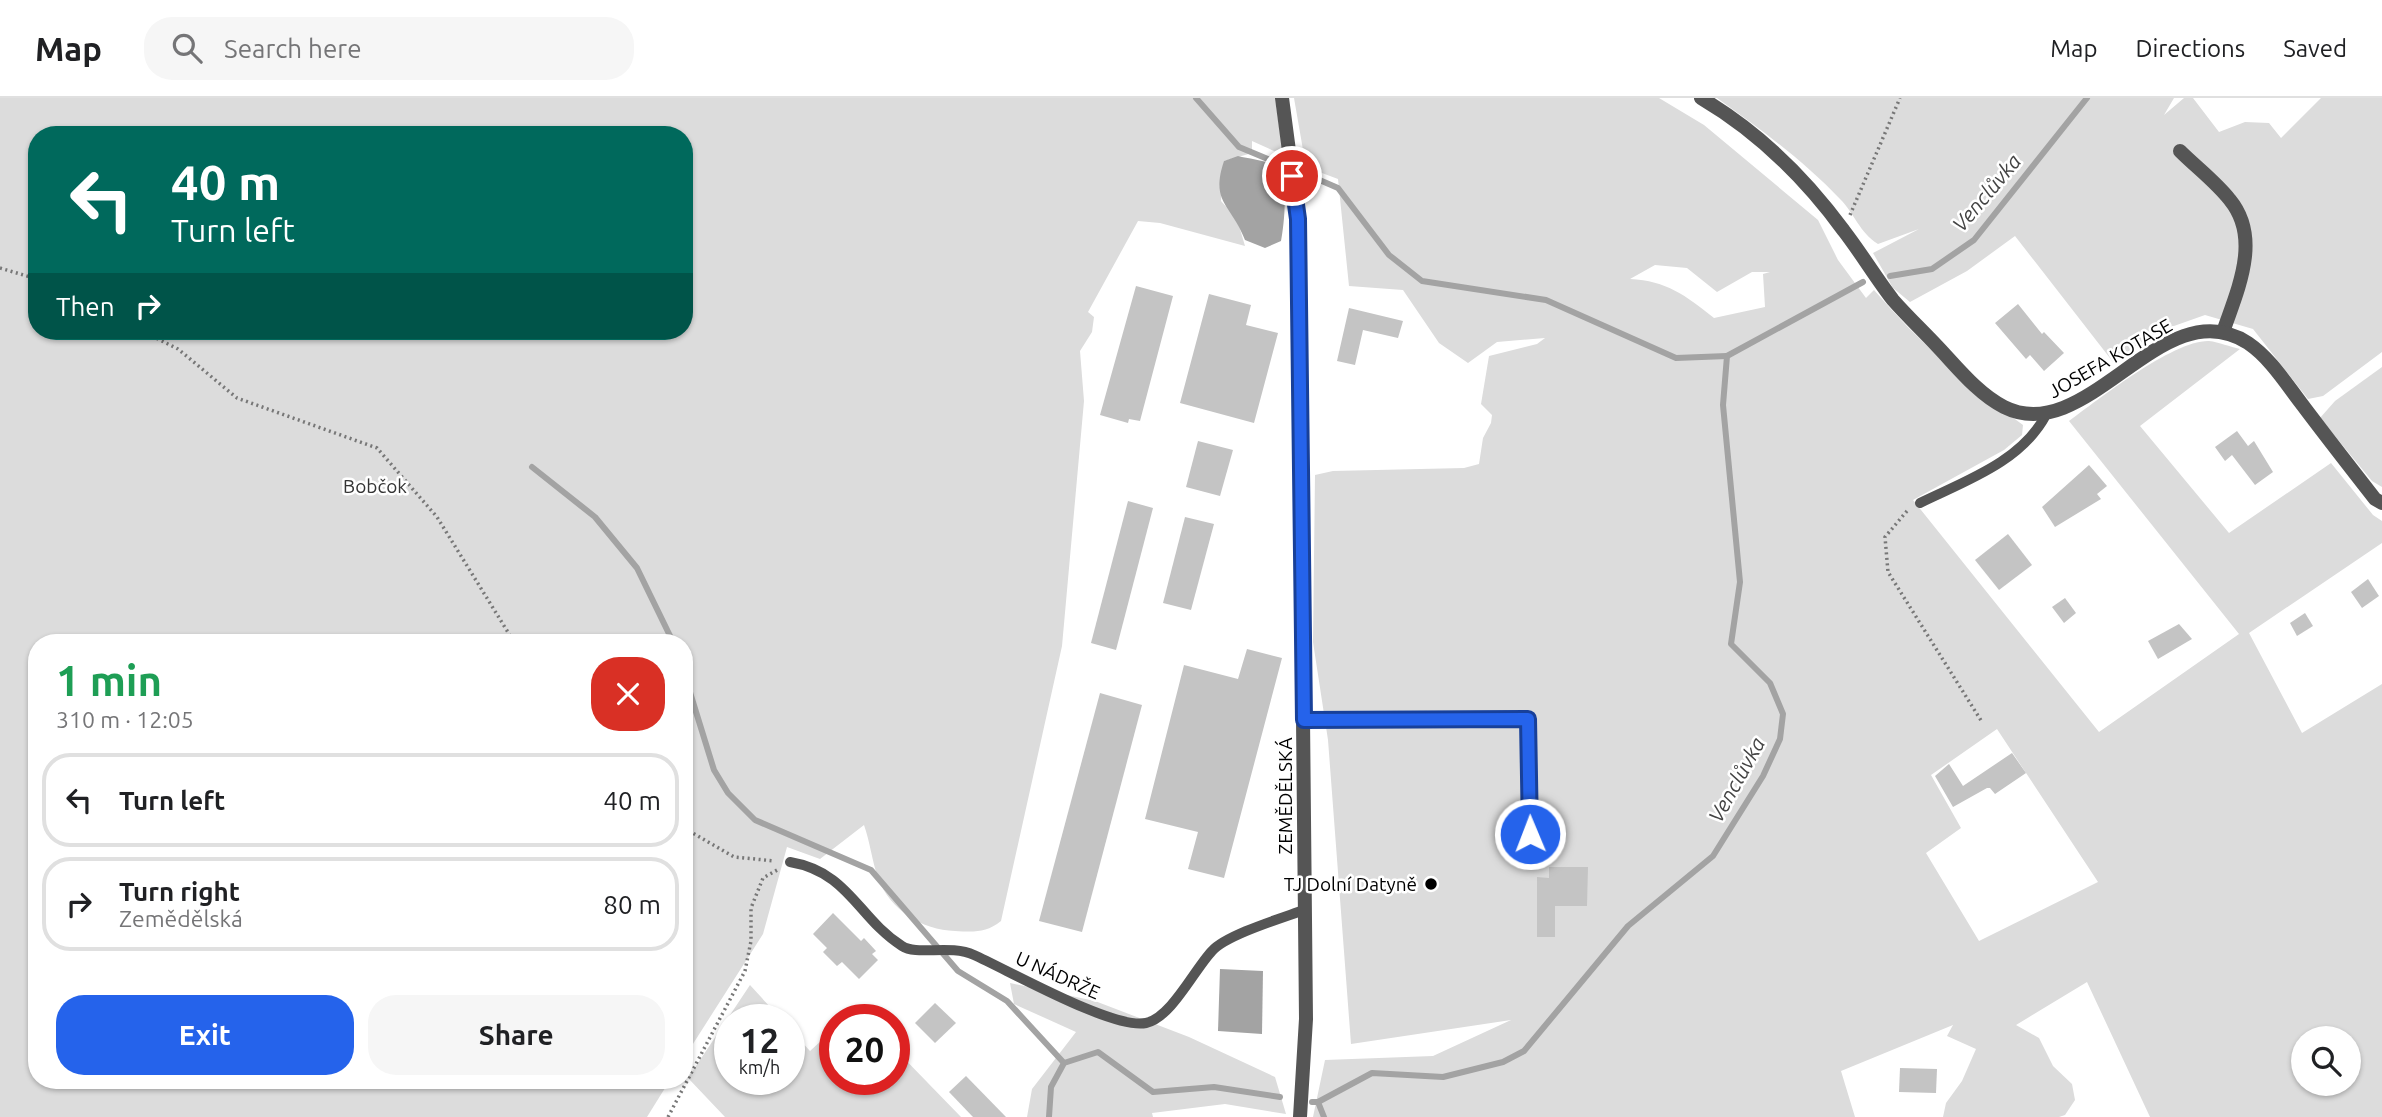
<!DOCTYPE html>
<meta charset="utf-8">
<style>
body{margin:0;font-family:Ubuntu,sans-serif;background:#f6f6f6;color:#202124;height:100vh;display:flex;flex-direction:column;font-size:26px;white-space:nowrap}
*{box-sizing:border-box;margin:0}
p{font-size:23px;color:#757577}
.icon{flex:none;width:38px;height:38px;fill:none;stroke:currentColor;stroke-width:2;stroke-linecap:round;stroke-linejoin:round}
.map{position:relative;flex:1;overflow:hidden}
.sheet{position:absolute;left:28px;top:536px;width:665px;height:455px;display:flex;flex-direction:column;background:#fff;border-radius:28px;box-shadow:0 2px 5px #0004}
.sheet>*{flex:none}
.guide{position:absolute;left:28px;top:28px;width:665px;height:214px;border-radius:28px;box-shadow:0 2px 5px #0004;background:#00695c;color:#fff;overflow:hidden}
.fabs{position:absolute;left:2291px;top:928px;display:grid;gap:14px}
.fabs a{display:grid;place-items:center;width:70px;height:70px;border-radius:50%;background:#fff;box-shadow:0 2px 5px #0004;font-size:35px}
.speed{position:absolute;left:714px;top:906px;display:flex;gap:14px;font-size:35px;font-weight:700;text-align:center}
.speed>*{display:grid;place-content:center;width:91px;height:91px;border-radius:50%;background:#fff;box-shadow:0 2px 5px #0004;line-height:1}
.speed small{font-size:18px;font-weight:400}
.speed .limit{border:10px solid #d22;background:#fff;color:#111}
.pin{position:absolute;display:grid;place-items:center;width:60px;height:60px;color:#fff;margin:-30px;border:4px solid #fff;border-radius:50%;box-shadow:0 2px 7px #0007}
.me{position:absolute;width:77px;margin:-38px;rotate:359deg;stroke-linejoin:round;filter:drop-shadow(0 0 5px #0008)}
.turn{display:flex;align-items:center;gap:24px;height:147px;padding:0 28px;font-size:32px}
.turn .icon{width:91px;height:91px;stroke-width:2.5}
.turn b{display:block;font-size:49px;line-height:60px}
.then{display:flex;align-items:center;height:66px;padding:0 28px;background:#0003;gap:14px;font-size:26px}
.round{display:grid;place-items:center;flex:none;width:74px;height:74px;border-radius:28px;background:#f6f6f6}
.summary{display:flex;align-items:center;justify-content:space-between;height:119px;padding:0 28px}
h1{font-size:42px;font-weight:700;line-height:52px;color:#1e9e55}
.action{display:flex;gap:14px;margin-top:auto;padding:14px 28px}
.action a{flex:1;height:80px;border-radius:28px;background:#2563eb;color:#fff;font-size:28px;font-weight:700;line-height:80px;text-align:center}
.action a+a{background:#f6f6f6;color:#202124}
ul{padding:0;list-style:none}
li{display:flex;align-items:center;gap:21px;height:94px;margin:0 14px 10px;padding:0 14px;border:4px solid #e0e0e0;border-radius:28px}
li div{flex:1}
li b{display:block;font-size:26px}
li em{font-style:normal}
header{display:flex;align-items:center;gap:42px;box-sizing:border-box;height:98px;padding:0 35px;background:#fff;border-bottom:2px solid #e0e0e0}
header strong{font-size:33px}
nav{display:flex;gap:38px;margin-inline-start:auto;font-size:24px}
.search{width:490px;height:63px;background:#f6f6f6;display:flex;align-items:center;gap:18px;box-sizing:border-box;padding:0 24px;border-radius:28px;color:#757577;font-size:26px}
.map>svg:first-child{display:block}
.green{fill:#dcdcdc;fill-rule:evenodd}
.water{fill:#a3a3a3}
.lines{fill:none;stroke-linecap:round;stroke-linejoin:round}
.stream{stroke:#a3a3a3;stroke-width:6}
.building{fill:#c4c4c4}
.path{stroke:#777;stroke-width:3.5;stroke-dasharray:2 3.5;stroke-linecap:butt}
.service{stroke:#555;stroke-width:10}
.minor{stroke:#555;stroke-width:14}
.tertiary{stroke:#555;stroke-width:14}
.route-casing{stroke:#184099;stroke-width:18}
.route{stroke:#2563eb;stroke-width:12}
.poi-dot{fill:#000;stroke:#fff;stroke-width:2.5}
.labels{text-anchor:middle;stroke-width:5;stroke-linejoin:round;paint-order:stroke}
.street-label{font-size:19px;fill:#000;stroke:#fff}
.park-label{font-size:19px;fill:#333;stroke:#fff}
.poi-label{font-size:19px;fill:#000;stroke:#fff;text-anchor:end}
.water-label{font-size:21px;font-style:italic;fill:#444;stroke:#fff}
</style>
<header>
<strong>Map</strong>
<div class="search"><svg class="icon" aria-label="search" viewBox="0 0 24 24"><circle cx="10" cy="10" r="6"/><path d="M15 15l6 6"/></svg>Search here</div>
<nav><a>Map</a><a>Directions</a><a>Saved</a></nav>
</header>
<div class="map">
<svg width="2382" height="1019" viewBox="0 0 2382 1019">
<rect width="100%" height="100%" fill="#fff"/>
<g class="green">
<path d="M 0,0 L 1275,0 L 1283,57 L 1252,43 L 1252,55 L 1224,63 L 1221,103 L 1237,121 L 1245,148 L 1160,125 L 1138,123 L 1088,214 L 1094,219 L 1092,234 L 1080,253 L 1084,303 L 1062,548 L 1001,823 C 986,835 974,834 955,833 C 922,832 890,812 878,780 C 872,763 870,744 864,727 L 820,761 L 787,749 L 763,836 L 684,960 L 684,544 L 37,544 L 37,982 L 670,982 L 647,1019 L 0,1019 ZM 37,37 L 684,37 L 684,233 L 37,233 Z"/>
<path d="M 1294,0 L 1659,0 L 1704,27 L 1818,122 L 1838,162 L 1866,200 L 1874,192 C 1918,243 1968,288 2023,327 L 2022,337 L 2004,352 L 1913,402 L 2099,634 L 2239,536 L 2069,323 C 2098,302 2173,242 2209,243 C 2219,244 2230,249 2240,251 L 2140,328 L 2229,435 L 2331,365 L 2373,417 L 2382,423 L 2382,445 L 2249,535 L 2302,635 L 2382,586 L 2382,1019 L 2150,1019 L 2087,884 L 2016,927 L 2039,940 L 2053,968 L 2072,986 L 2075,1002 L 2065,1017 L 2059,1019 L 1943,1019 L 1946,1005 L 1962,983 L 1976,951 L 1947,938 L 1953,927 L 1841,973 L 1855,1019 L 1313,1019 L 1325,962 L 1433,958 L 1511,922 L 1351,946 L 1328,642 L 1313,544 L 1315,377 L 1333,373 L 1464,370 L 1479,366 L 1483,340 L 1491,325 L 1492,317 L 1481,306 L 1489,258 L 1537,246 L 1545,240 L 1497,244 L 1468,265 L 1439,245 L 1403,192 L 1349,188 L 1338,81 L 1306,69 ZM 1655,167 L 1687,170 L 1717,194 L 1752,174 L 1770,174 L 1763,176 L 1765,209 L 1714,220 C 1685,197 1667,183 1630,181 ZM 1997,631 L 2098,784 L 1979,843 L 1926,755 L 1961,730 L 1931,677 ZM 2303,940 L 2348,940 L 2348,985 L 2303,985 Z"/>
<path d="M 1717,0 L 2174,0 L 2164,17 L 2184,0 L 2193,0 L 2219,34 L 2245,24 L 2269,25 L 2281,40 L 2321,0 L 2382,0 L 2382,254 L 2323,298 L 2308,301 L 2253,231 L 2205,217 L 2157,234 L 2113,264 L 2015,138 L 1967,173 L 1910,204 L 1893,190 L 1873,155 L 1919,131 L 1878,146 C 1859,134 1855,116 1840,101 C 1803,62 1760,31 1717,0 Z"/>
<polygon points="2382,269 2382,389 2372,383 2320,320 2335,303"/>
<polygon points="1010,885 1095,903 1189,939 1275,979 1286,1016 1225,1006 1152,1015 1153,1019 1027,1019 1032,991 1076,934 1014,906"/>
<polygon points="750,887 782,922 730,922 730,982 789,982 789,930 810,953 835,930 835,982 894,982 894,950 961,1019 725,1019 688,980"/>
</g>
<g class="water">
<path d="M 1238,58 C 1249,61 1266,62 1275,68 C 1290,77 1284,127 1281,143 L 1265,150 L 1245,142 C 1231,106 1210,105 1224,63 Z"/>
<polygon points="1220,871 1263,873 1262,936 1218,933"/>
</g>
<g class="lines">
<g class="stream">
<polyline points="1196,0 1239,49 1275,64"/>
<polyline points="1308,77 1338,90 1389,157 1422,183 1546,202 1676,260 1727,258"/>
<polyline points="1890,178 1932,171 1974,142 2087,0"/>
<polyline points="532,369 595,419 637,470 673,544"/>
<polyline points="684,575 714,672 728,695 755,722 871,772 958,873 1007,903 1064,965"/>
<polyline points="1312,1004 1318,1004 1372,975 1443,979 1503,964 1524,953 1628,828 1713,758 1763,678 1780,641 1783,616 1770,585 1731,546 1740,484 1723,307 1727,258 1863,184"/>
<polyline points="1318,1004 1324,1019"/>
<polyline points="1049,1019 1051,989 1064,965 1098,954 1153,994 1214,989 1280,999"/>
</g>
</g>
<g class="building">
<polygon points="1136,188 1173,198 1140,323 1129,321 1128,325 1100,317"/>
<polygon points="1209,196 1251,207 1246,227 1278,235 1254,325 1180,305"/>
<polygon points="2018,206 2042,236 2044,234 2064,255 2044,273 2030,257 2026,261 1995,225"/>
<polygon points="1349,210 1403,223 1398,240 1363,232 1355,267 1337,263"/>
<polygon points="2237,333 2248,348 2254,343 2273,374 2255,387 2232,357 2225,363 2215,349"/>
<polygon points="1198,343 1233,352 1220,398 1186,389"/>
<polygon points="2089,367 2107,388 2097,396 2101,401 2055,429 2042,409"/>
<polygon points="1128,403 1153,410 1116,552 1091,545"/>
<polygon points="1185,419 1214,426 1191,512 1163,505"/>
<polygon points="2008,436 2032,467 1999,492 1975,462"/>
<polygon points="2368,481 2379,498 2362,510 2351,494"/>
<polygon points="2065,500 2076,515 2064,525 2052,509"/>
<polygon points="2305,515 2313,528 2297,538 2290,525"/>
<polygon points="2179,526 2192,541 2158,561 2148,543"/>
<polygon points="1247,551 1282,560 1224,780 1188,771 1198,734 1145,721 1184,567 1238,581"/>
<polygon points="1100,595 1142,607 1082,834 1039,823"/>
<polygon points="2012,655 2026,675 1995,696 1990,690 1987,690 1953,709 1935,678 1949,666 1963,688"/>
<polygon points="1549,769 1588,769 1587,808 1555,808 1555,839 1537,839 1537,779 1549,780"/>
<polygon points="833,815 861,843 864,840 876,853 872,856 878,862 859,881 842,864 837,868 823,854 827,850 813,836"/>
<polygon points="935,905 956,925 935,945 915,925"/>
<polygon points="1900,970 1937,971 1936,995 1899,994"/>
<polygon points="966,978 1006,1019 973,1019 949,994"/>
</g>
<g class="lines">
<g class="path">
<polyline points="1850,117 1900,0"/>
<polyline points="0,170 37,181"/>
<polyline points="142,233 178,251 237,300 377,350 437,419 514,544"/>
<polyline points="1907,413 1885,439 1888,474 1982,624"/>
<polyline points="684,730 734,759 775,763"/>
<polyline points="668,1019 745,873 751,843 751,810 763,780 779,771"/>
</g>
<g class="service">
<path d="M 1920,405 C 1965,383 2021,364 2046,317"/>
<polyline points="1304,622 1528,621 1530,736"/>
<path d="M 790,764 C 849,774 858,820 902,848 C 917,858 950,846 974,857 C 1008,872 1113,932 1146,925 C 1171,920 1194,872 1212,853 C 1226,837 1282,820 1304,812"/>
</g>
<g class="minor">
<polyline points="1282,0 1298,121 1306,921 1300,1019"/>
<path d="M 2180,53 C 2196,69 2216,84 2230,102 C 2262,141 2237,193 2223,234"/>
</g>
<path class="tertiary" d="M 1701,0 C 1757,33 1806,81 1844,133 C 1861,155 1876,180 1893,202 C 1907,218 1923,233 1937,248 C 1957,269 1978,296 2004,309 C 2088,351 2163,189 2248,245 C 2270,260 2285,284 2301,305 C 2325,337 2350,369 2375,401 L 2382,405"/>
</g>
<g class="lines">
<g class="route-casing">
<polyline id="route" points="1292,78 1298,121 1304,622 1528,621 1530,736"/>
</g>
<use href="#route" class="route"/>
</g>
<circle class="poi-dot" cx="1431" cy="786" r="7"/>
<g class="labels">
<g class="street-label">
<text transform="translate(2110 260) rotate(-30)" y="7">JOSEFA KOTASE</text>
<text transform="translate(1285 698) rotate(-90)" y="7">ZEMĚDĚLSKÁ</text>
<text transform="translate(1058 877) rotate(24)" y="7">U NÁDRŽE</text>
</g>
<g class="park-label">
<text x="375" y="395">Bobčok</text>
</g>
<g class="poi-label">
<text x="1417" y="793">TJ Dolní Datyně</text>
</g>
<g class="water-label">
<text transform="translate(1987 95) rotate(-50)" y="7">Venclůvka</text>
<text transform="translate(1737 682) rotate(-61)" y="7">Venclůvka</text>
</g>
</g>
</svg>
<div class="fabs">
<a><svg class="icon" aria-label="search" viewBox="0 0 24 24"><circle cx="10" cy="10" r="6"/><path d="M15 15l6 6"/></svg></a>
</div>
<div class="speed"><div>12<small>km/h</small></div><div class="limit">20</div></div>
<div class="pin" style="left:1292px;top:78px;background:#d93025"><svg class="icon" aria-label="arrive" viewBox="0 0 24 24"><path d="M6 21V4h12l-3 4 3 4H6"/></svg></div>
<svg class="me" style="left:1530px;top:736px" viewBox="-20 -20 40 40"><circle r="17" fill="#2563eb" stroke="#fff" stroke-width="3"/><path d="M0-11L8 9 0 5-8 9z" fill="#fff"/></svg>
<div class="guide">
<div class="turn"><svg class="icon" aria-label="left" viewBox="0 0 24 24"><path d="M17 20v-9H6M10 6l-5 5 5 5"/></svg><div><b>40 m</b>Turn left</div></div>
<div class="then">Then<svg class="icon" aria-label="right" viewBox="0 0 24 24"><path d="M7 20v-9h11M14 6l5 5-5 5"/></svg></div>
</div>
<section class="sheet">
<div class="summary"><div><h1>1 min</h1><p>310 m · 12:05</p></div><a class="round" style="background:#d93025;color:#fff"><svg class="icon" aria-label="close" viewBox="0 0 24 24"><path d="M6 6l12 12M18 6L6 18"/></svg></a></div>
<ul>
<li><svg class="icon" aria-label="left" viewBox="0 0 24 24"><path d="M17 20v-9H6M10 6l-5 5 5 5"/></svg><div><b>Turn left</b></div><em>40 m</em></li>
<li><svg class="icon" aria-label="right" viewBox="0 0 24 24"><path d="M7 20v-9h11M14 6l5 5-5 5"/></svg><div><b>Turn right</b><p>Zemědělská</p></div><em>80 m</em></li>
</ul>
<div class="action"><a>Exit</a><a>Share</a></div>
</section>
</div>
